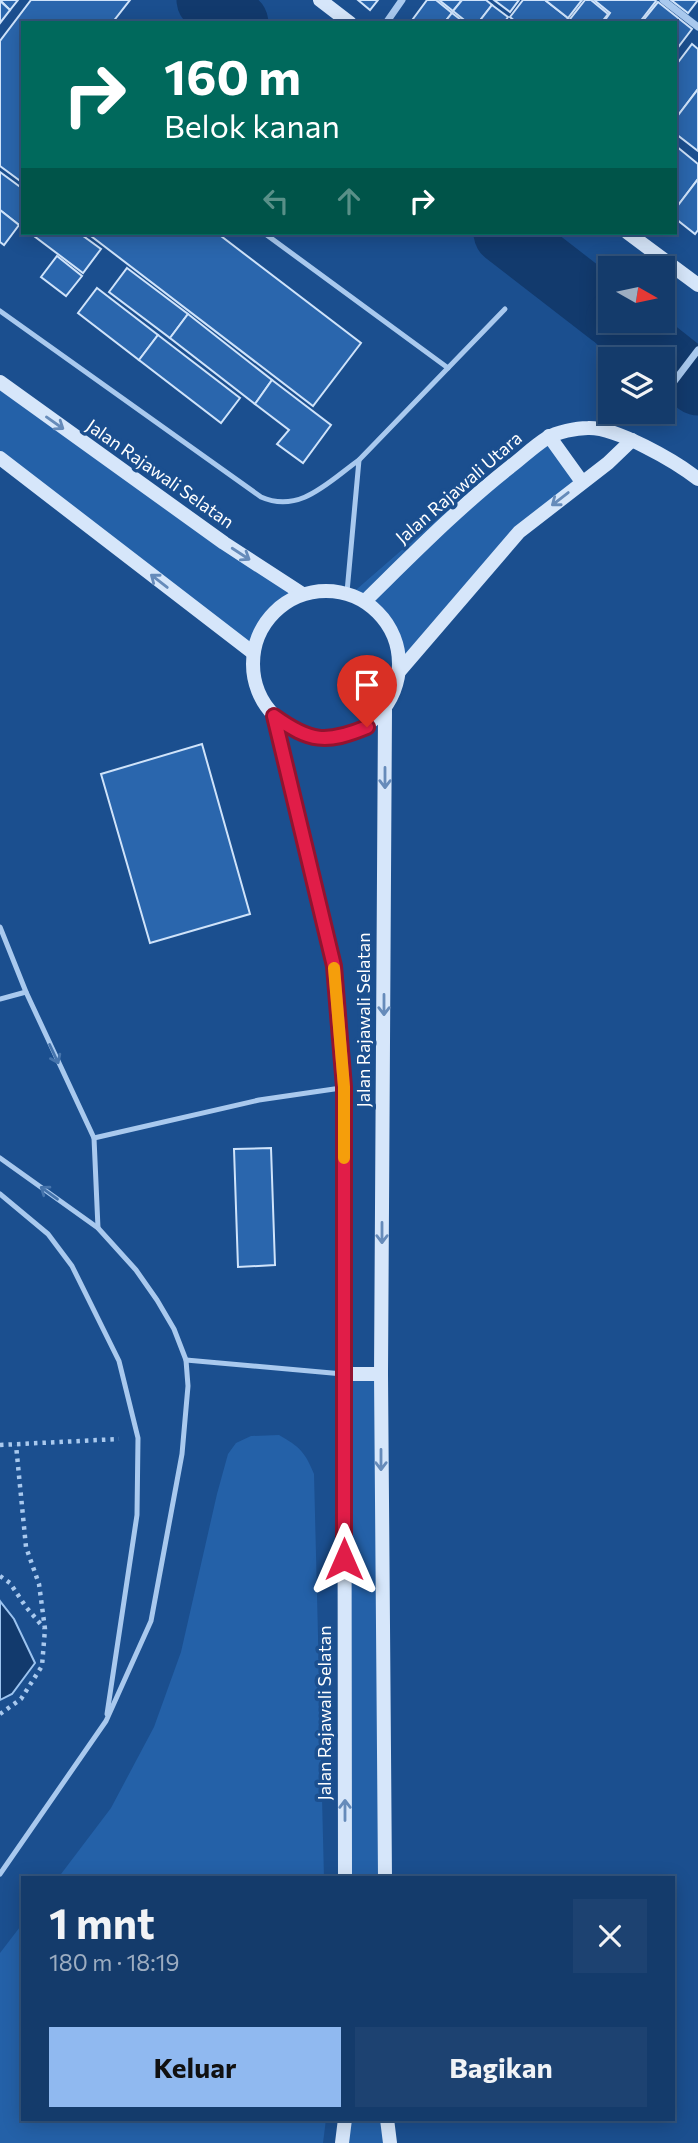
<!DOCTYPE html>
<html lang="id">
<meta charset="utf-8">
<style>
body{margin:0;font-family:Commissioner,sans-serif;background:#1d4271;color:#f1f3f6;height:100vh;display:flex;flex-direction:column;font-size:26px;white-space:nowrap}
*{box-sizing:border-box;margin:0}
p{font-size:23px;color:#9dadc1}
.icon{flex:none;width:38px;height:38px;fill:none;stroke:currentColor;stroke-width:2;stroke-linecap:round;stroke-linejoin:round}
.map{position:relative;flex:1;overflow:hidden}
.sheet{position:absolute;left:21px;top:1876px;width:654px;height:245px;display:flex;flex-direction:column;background:#143b6b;border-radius:0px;box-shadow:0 4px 18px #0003,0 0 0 2px #33557e}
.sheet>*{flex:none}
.guide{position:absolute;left:21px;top:21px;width:656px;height:214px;border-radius:0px;box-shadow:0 4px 18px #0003,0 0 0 2px #33557e;background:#00695c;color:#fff;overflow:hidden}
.needle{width:46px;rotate:99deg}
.controls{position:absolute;left:598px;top:256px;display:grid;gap:14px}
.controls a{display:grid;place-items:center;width:77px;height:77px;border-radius:0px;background:#143b6b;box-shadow:0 4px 18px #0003,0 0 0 2px #33557e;font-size:35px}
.pin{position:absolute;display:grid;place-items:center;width:60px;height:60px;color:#fff;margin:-72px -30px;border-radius:50% 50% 50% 0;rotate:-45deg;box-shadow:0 0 7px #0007}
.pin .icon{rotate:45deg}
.me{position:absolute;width:77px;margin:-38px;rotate:0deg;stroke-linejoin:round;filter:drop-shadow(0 0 5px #0008)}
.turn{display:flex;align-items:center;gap:24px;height:147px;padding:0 28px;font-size:32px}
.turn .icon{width:91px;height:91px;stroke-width:2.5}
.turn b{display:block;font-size:49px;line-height:60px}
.lanes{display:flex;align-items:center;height:66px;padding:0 28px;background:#0003;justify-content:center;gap:35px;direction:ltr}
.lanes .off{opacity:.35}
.round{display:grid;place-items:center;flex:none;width:74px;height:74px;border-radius:0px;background:#1d4271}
.overview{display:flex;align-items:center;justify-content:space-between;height:119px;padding:0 28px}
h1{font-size:42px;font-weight:700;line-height:52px}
.primary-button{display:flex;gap:14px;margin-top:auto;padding:14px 28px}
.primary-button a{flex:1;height:80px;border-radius:0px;background:#90b9f0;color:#111;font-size:28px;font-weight:700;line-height:80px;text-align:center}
.primary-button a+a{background:#1d4271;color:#f1f3f6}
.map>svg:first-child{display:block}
.green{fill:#2461a8}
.water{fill:#123a6d;stroke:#9cc4f0;stroke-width:2}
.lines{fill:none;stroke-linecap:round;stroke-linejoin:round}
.river{stroke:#123a6d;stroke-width:63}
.building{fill:#2a66ad;stroke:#cfe3fa;stroke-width:2}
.path{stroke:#a9c9ee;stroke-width:4.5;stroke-dasharray:3.5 5;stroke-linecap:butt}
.lane{stroke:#a9c9ee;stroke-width:5}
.street{stroke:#a9c9ee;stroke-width:7}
.secondary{stroke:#d6e6fa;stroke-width:14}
.oneway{stroke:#668bba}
.oneway2{stroke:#4674ac}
.route-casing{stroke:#92132f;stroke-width:18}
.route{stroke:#e11d48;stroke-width:12}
.slow{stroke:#f59e0b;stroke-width:12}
.labels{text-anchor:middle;stroke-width:7;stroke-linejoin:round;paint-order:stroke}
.street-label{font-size:18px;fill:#fff;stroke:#1b4f8f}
</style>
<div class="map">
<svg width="698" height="2143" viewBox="0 0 698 2143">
<rect width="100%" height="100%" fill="#1b4f8f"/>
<g class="green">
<path d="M 0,381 L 301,597 C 270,617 264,623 255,659 L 0,459 Z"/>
<polygon points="549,436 582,482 513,538 397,674 390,630 365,601 349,596 481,481"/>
<polygon points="344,1374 381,1374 385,1878 345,1878"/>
<path d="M 279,1435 C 300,1447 305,1452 314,1474 L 324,1878 L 58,1878 L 111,1808 L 154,1727 L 181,1652 L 217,1494 L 228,1454 L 236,1443 L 251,1436 Z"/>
<polygon points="23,1923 23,2119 326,2119 323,2143 0,2143 0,1953"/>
<polygon points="345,2119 387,2119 390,2143 342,2143"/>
</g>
<polygon class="water" points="0,1601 14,1619 35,1663 12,1694 0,1700"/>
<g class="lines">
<g class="river">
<polyline points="208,0 237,23"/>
<polyline points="505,233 611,315"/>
<polyline points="617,320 698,384"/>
</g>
</g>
<g class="building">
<polygon points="0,0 18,0 10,10"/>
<polygon points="31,0 130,0 112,23 23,23 23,183 0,166 0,41"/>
<polygon points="358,0 378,0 370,10"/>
<polygon points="427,0 436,0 452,13 444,23 410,23"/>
<polygon points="439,0 462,0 453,11"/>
<polygon points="462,0 486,0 492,5 478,23 468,23 453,11"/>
<polygon points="494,0 519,0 510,12"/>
<polygon points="523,0 545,0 568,18 565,23 517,23 510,17"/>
<polygon points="545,0 582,0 568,18"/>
<polygon points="585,0 591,0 608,14 601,23 567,23"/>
<polygon points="594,0 655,0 656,1 639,23 603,23 610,13"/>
<polygon points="671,0 698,0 688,13"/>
<polygon points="0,1 10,10 0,23"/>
<polygon points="658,2 692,29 676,50 676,23 641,23"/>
<polygon points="492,5 508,17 504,23 478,23"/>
<polygon points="452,13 465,23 444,23"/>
<polygon points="692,44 698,49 698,89 676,118 676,65"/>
<polygon points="698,89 698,151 676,134 676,118"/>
<polygon points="676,146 698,164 698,179 676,208"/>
<polygon points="0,172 23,189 23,220 19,225 0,210"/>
<polygon points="698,179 698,230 695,234 676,219 676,208"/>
<polygon points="0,210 19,225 4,245 0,242"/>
<polygon points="30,233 79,233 101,249 83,273"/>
<polygon points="87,233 217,233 361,343 313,406"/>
<polygon points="57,256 82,276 66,296 41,277"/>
<polygon points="127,268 188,314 170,338 109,292"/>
<polygon points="97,288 158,335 139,360 78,313"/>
<polygon points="188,314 272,380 255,404 170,338"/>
<polygon points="158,335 240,398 221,423 139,360"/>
<polygon points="272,380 331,425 303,463 277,444 289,430 255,404"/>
<polygon points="202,744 250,914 150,943 101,774"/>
<polygon points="271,1148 275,1265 238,1267 234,1149"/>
</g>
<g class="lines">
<g class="path">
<polyline points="0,1445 119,1439"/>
<polyline points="0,1576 10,1583 26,1607 44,1628"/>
<polyline points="0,1714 21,1699 42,1666 45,1629 39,1584 26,1547 16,1445"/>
</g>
<g class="lane">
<polyline points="264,233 448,368"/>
<path d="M 0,311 L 261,497 C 300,514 328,482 359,460 L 347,592"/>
<polyline points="359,460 505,309"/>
<polyline points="0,927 26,992 94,1138 98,1228"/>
<polyline points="0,999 26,992"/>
<polyline points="94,1138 259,1100 341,1088"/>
<polyline points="0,1158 98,1228 136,1270 157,1300 174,1329 186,1360 188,1386 182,1454 151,1621 106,1721 0,1874"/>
<polyline points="0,1194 48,1234 72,1266 119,1361 138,1438 137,1515 107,1714"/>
<polyline points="186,1360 343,1374"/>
</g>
<g class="street">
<polyline points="663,0 698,27"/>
<polyline points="386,23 402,0"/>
<polyline points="663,396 698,350"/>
<polyline points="651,412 652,411"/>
</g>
<g class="secondary">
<polyline points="320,0 350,23"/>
<polyline points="628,233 698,285"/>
<polyline points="0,382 224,543 301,593"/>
<polyline points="549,436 582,482"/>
<polyline points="0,458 252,652"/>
<circle cx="326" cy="664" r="73"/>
<path d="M 365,601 C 412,555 458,508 510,467 C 522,458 534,446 547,438 C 557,432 576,428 588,428 C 616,427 675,461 698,479"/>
<polyline points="397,674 519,532 608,463 632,440"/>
<polyline points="385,710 381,1374 385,1878"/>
<polyline points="274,716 334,966 344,1087 345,1878"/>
<polyline points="344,1374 381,1374"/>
<polyline points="387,2119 390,2143"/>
<polyline points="342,2143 345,2119"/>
</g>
</g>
<defs><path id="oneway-shaft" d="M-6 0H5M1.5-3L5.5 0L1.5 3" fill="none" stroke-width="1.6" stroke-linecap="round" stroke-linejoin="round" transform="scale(1.75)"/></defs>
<g class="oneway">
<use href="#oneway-shaft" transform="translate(55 423) rotate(35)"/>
<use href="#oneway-shaft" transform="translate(560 499) rotate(142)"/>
<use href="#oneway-shaft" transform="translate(241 554) rotate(33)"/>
<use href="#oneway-shaft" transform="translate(159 581) rotate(-142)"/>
<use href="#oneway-shaft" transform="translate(385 778) rotate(90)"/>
<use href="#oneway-shaft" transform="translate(384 1005) rotate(90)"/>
<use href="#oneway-shaft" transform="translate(382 1233) rotate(90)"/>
<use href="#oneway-shaft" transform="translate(381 1460) rotate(90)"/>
<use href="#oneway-shaft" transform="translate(345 1810) rotate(-90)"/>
</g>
<g class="oneway2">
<use href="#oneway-shaft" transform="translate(54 1054) rotate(65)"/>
<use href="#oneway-shaft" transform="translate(49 1193) rotate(-144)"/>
</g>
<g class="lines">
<g class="route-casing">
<path id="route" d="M 344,1559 L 344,1087 L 334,966 L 274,716 C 310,742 326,744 367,727"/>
</g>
<use href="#route" class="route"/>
<polyline class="slow" points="334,968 344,1087 344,1158"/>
</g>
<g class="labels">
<g class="street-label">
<text transform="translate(160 474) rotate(35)" y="6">Jalan Rajawali Selatan</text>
<text transform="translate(459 488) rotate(-41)" y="6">Jalan Rajawali Utara</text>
<text transform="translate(364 1020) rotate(-90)" y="6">Jalan Rajawali Selatan</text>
<text transform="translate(325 1713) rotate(-90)" y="6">Jalan Rajawali Selatan</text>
</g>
</g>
</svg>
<div class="controls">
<a><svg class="needle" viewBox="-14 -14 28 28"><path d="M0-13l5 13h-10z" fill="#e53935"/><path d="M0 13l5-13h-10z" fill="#9dadc1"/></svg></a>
<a><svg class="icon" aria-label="layers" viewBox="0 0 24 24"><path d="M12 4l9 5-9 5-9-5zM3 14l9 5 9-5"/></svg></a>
</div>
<div class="pin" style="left:367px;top:727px;background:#d93025"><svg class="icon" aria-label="arrive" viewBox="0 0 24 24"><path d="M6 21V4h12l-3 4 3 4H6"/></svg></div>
<svg class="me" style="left:344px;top:1559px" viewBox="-20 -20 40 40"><path d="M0-17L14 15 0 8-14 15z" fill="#e11d48" stroke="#fff" stroke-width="4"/></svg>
<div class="guide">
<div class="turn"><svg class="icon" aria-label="right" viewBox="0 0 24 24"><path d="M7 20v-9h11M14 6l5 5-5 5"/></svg><div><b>160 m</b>Belok kanan</div></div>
<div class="lanes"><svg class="icon off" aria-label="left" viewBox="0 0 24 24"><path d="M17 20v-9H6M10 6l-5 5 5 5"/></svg><svg class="icon off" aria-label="ahead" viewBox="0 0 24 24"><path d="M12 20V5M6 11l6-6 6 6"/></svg><svg class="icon" aria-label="right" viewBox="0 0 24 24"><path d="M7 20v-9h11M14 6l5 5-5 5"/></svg></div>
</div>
<section class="sheet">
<div class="overview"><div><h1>1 mnt</h1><p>180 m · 18:19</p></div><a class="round"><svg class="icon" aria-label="close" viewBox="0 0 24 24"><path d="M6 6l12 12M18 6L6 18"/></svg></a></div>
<div class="primary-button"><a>Keluar</a><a>Bagikan</a></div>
</section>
</div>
